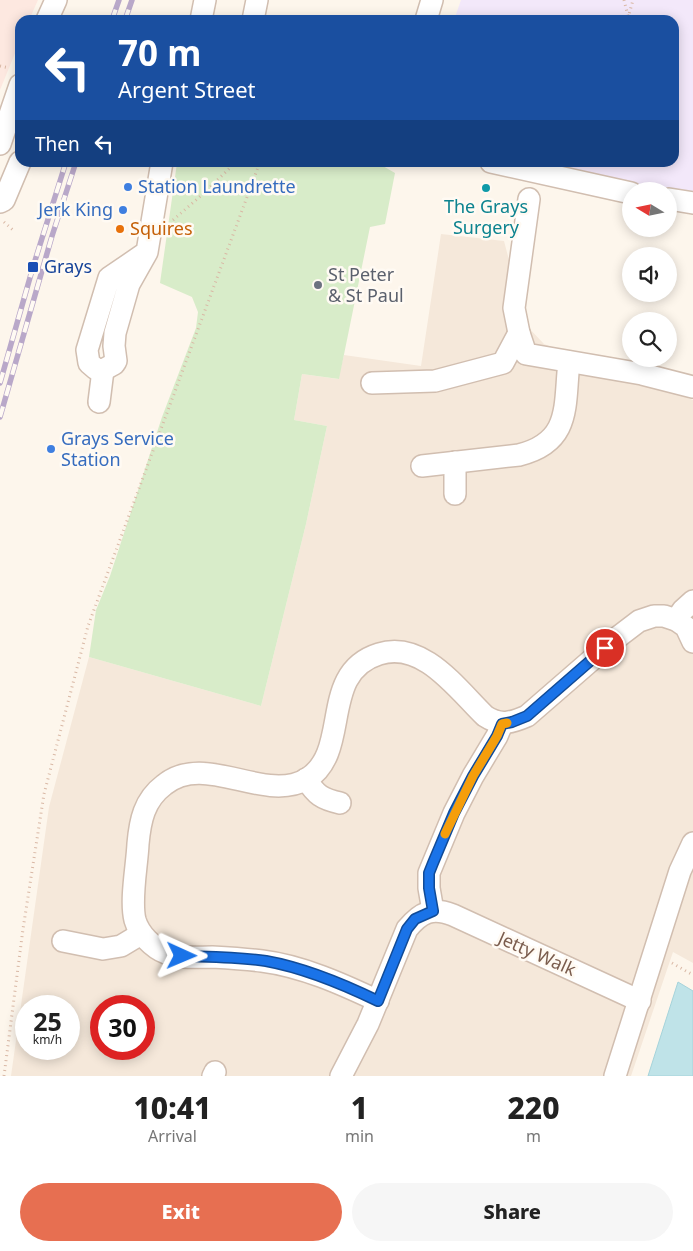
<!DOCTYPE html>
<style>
body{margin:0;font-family:"Noto Sans",sans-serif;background:#f6f6f6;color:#222;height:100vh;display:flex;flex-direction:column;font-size:19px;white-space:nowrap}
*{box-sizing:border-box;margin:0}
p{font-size:16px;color:#767676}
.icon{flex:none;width:28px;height:28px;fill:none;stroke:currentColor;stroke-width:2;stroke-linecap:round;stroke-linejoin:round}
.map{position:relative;height:1076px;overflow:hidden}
.side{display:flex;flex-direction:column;background:#fff;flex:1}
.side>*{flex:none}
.top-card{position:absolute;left:15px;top:15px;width:664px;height:152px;border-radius:15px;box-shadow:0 2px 12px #0003;background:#1a4fa0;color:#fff;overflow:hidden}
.needle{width:32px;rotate:280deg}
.fabs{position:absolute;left:622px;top:182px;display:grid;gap:10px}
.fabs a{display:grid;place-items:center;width:55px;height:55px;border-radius:50%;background:#fff;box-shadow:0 2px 12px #0003;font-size:25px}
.speed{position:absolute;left:15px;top:995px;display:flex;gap:10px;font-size:25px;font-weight:700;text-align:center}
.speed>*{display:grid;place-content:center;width:65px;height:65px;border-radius:50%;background:#fff;box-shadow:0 2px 12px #0003;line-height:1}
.speed small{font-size:12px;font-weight:400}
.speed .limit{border:8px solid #d22;background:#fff;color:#111}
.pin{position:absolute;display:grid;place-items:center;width:42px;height:42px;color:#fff;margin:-21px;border:2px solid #fff;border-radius:50%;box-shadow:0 1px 5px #0007}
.me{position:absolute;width:55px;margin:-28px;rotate:91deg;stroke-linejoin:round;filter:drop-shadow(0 0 4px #0008)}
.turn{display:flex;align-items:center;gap:18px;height:105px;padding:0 20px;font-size:22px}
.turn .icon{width:65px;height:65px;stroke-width:2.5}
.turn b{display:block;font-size:35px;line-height:42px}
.then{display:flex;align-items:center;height:48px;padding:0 20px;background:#0003;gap:10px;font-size:19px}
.eta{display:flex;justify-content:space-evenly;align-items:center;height:85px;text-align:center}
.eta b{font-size:30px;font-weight:800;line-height:35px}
.cta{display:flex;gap:10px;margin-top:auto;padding:10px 20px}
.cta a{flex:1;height:58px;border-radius:30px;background:#e76f51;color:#fff;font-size:20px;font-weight:800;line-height:58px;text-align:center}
.cta a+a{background:#f6f6f6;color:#222}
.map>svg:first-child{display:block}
.residential{fill:#f5e8da;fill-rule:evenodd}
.commercial{fill:#fde8e0}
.education{fill:#f3e8fa}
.green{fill:#d8ecc9}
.water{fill:#bfe3e8;stroke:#a5d3da}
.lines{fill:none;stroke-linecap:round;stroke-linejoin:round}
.minor-casing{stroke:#d1beb0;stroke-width:24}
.path{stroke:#d9b8a5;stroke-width:3;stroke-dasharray:1 4;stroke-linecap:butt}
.minor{stroke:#fff;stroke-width:21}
.rail-casing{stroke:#b9a8c9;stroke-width:5.5}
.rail{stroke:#fffaf3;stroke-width:4;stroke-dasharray:11;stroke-linecap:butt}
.route-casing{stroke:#114b97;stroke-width:12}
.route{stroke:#1a73e8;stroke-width:9}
.slow{stroke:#f59e0b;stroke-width:9}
.shop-dot{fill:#3f7fe0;stroke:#fffaf3;stroke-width:2}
.culture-dot{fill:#0f9aa8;stroke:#fffaf3;stroke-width:2}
.food-dot{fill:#e8710a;stroke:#fffaf3;stroke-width:2}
.transit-dot{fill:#1a4fb4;stroke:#fffaf3;stroke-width:2}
.worship-dot{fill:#6b7280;stroke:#fffaf3;stroke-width:2}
.labels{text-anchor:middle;stroke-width:5;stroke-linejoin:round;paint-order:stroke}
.shop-label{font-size:18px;fill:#366cbe;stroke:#fffaf3;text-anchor:start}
.culture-label{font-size:18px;fill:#0d838f;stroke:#fffaf3}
.food-label{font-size:18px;fill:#c56008;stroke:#fffaf3;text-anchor:start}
.transit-label{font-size:18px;fill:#164399;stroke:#fffaf3;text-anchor:start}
.worship-label{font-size:18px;fill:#5b616d;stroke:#fffaf3;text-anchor:start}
.street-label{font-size:18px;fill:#7a5c4d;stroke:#fffaf3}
</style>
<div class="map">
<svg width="693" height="1076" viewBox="0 0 693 1076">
<rect width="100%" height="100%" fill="#fdf6ec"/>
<path class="residential" d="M 441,234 L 504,241 L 526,325 L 544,344 L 693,400 L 693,963 L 673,952 L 631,1076 L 11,1076 L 49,807 L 89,657 L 261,706 L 306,524 L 327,426 L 294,420 L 302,374 L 338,379 L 344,355 L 421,366 ZM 26,1006 L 69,1006 L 69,1049 L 26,1049 ZM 101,1006 L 144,1006 L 144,1049 L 101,1049 Z"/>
<polygon class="commercial" points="0,0 38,0 29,20 20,20 20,41 0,90"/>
<polygon class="education" points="461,0 693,0 693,197 669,191 657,191 611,185 529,163 674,162 674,20 454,20"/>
<polygon class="green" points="376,162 395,173 385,224 370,227 339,379 302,374 294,420 327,426 306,524 261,706 89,657 96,610 110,576 162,417 196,328 198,312 192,297 160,283 177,163"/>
<polygon class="water" points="678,982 693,991 693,1076 648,1076"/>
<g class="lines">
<g class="minor-casing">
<g id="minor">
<polyline points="47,20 56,0"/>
<polyline points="201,20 205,0"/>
<polyline points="253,20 257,0"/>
<polyline points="426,20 432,0"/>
<polyline points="0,144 20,85"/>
<polyline points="491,162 631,193"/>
<polyline points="529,199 514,308 519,333 526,354 642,374 693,387"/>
<polyline points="669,199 693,203"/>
<polyline points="0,202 4,200 20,162"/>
<polyline points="147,252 109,278 87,350 89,363 96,369 103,370 114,364 116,361 114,346 115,333 129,284 147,252 162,162"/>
<polyline points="372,383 435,381 503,363 519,333"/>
<polyline points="99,402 103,370"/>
<path d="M 422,466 L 519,455 C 572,442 564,405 569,362"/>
<polyline points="455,494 455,462"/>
<polyline points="676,620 683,610 693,601"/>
<path d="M 306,779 C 316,795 322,799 340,803"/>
<polyline points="433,911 429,888 429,873 454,813 473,776 497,736 502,724"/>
<polyline points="63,941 103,949 121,946 141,934"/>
<path d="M 378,1001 C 342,984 302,966 262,961 C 246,959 229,958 212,957 C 197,957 180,959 166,953 C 153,948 139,934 135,920 C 130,900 137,866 138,844 C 140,821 144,800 164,785 C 205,751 264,804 307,779 C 352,751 318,673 379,654 C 423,640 457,689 485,716 C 500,726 511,723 527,716 L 618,637 L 639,621 L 654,616 L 664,616 L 676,620 L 686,627 L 693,642"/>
<polyline points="213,1076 215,1072"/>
<path d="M 341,1076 L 368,1024 L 407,929 C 421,912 432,907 453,915 L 640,1001"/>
<polyline points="615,1076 680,871 693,843"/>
</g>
</g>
<g class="path">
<polyline points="624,0 628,16"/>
<polyline points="628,18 633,0"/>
<polyline points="0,66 9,68"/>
<polyline points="173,220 203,194 236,162"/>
<polyline points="4,222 13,230"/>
<polyline points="672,963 693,975"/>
<polyline points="4,1076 23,929 44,794 88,626 260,162"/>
</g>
<use href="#minor" class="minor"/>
<g class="rail-casing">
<g id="rail">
<polyline points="112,20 119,0"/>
<polyline points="125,20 132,0"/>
<polyline points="0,383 33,267 66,162"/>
<polyline points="0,417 52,236 76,162"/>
</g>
</g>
<use href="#rail" class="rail"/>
</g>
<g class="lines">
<g class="route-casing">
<path id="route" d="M 182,956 C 210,957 239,957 266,961 C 305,968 343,984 378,1001 L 407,929 L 415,919 L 433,911 L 429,888 L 429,873 L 433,863 L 454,813 L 473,776 L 497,736 L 502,724 L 512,722 L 527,716 L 605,648"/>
</g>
<use href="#route" class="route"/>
<polyline class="slow" points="445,834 473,776 497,736 502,724 507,723"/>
</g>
<g class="shop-dot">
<circle cx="128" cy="187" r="5"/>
<circle cx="123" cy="210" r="5"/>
<circle cx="51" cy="449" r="5"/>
</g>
<circle class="culture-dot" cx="486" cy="188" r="5"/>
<circle class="food-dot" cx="120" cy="229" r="5"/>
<rect class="transit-dot" x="27" y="261" width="12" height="12" rx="2.5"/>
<circle class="worship-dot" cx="318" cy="285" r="5"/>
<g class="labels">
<g class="shop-label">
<text x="138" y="193">Station Laundrette</text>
<text x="113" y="216" text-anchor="end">Jerk King</text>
<text x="61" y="445">Grays Service<tspan x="61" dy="21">Station</tspan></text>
</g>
<g class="culture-label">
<text x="486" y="213">The Grays<tspan x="486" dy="21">Surgery</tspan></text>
</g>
<g class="food-label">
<text x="130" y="235">Squires</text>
</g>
<g class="transit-label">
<text x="44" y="273">Grays</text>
</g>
<g class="worship-label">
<text x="328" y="281">St Peter<tspan x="328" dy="21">&amp; St Paul</tspan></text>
</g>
<g class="street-label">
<text transform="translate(537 954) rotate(24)" y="6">Jetty Walk</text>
</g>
</g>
</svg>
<div class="fabs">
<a><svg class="needle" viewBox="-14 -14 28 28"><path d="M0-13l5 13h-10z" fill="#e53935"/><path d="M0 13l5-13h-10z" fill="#767676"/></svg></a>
<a><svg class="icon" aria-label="sound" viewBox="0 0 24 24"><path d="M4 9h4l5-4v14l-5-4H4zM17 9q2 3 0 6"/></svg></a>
<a><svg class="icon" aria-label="search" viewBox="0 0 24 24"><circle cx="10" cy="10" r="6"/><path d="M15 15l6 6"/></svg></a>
</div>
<div class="speed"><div>25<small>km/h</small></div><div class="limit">30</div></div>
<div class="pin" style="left:605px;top:648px;background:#d93025"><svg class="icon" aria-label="arrive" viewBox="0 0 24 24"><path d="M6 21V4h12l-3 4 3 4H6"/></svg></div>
<svg class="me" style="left:182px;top:956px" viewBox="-20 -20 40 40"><path d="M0-17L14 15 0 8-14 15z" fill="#1a73e8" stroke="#fff" stroke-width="4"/></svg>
<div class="top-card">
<div class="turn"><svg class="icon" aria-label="left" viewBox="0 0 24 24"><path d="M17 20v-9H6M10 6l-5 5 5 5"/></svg><div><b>70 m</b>Argent Street</div></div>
<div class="then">Then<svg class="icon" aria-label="left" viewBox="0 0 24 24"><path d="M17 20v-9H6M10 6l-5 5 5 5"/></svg></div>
</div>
</div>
<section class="side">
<div class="eta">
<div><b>10:41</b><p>Arrival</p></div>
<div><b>1</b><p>min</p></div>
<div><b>220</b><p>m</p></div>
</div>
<div class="cta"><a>Exit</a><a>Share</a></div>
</section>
